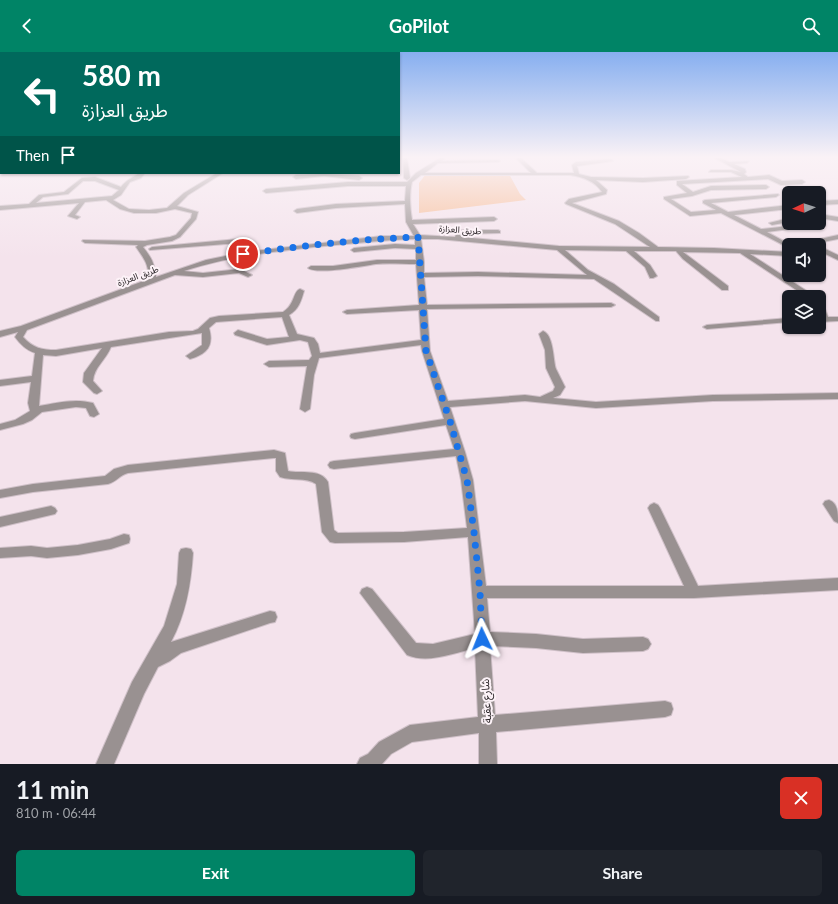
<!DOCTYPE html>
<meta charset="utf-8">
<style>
body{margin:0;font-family:Lato,"Noto Sans Arabic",sans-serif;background:#20242c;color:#f1f3f6;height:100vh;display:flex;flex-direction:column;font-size:15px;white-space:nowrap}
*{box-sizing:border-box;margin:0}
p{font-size:13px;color:#9ea1a6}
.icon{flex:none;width:22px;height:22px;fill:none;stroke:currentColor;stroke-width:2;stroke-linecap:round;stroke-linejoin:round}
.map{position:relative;height:712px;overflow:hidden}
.panel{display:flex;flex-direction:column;background:#171b24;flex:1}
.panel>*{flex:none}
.top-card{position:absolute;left:0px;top:0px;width:400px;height:122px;box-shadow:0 1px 3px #0004;background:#00695c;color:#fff;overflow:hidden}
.needle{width:26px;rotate:266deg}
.tools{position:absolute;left:782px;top:134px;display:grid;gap:8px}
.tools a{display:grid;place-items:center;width:44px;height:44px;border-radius:6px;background:#171b24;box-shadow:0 1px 3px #0004;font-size:20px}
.pin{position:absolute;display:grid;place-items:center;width:34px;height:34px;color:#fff;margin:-17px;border:2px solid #fff;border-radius:50%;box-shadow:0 1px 4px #0007}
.me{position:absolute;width:44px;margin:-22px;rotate:358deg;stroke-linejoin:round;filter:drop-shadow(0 0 3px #0008)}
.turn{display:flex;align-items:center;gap:14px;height:84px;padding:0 16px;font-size:18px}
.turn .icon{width:52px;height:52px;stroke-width:2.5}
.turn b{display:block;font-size:28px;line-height:34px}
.then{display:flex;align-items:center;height:38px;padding:0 16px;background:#0003;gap:8px;font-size:15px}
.round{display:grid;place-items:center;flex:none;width:42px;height:42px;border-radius:6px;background:#20242c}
.headline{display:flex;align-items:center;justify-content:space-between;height:68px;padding:0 16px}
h1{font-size:24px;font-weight:700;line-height:30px}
.cta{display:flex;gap:8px;margin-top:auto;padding:8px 16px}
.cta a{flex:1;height:46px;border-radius:6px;background:#008466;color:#fff;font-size:16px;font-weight:700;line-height:46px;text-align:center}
.cta a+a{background:#20242c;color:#f1f3f6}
header{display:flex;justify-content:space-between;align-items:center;height:52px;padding:0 16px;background:#008466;color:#fff;font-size:18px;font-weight:700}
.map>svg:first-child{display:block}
.green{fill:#f7be98}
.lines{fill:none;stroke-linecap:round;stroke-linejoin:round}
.minor-casing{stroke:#cfc0c8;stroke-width:2}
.minor{fill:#999191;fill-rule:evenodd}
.route{stroke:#1a73e8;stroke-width:7;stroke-dasharray:0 12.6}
.labels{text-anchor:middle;stroke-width:4;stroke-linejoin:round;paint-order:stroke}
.far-street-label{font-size:9px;fill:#292326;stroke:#fdf3f8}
.street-label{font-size:11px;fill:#292326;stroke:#fdf3f8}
</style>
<header><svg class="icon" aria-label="back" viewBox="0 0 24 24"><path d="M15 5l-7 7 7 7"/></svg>GoPilot<svg class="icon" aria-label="search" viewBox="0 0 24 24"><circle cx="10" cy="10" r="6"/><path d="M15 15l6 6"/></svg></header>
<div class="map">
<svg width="838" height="712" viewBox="0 0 838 712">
<rect width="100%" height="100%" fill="#f4e3ec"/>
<polygon class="green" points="426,122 509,122 520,142 526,148 419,161 419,131"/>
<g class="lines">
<g class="minor-casing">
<g id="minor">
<polygon points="403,106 407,106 410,126 407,128 404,126"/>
<path d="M 440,106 L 445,106 L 442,109 L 498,108 L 500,109 L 498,110 L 438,111 L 425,121 L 531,121 L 516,106 L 521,106 L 537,121 L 574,121 L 572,113 L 576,110 L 611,107 L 613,109 L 577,114 L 579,122 L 591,125 L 643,126 L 688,124 L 689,125 L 686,127 L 643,130 L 596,128 L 607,138 L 606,142 L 572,151 L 619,169 L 639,181 L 658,195 L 714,196 L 789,200 L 789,204 L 750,202 L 816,245 L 807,245 L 740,201 L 683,200 L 728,234 L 728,238 L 722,238 L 683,207 L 676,199 L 634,199 L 650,213 L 657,224 L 653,226 L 650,226 L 645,215 L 626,199 L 565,198 L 588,218 L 614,232 L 659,265 L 659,269 L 656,269 L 594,227 L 478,224 L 424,225 L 427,253 L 611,251 L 615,253 L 611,255 L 427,257 L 430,299 L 448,349 L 525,343 L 540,345 L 553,339 L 555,335 L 546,316 L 545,298 L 539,282 L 543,279 C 554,283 553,309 556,317 C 559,323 562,329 565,335 L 560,343 L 553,346 L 596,350 L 713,343 L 838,341 L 838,347 L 713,349 L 596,356 L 525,349 L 450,355 L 465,400 L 473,428 L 486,534 L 684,534 L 648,456 L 650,453 L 654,451 L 658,453 L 660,456 L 698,534 L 838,526 L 838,538 L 694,546 L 487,546 L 490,580 L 536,582 L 583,587 L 643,585 L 648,587 L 651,592 L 648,597 L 643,599 L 583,601 L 536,596 L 490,594 L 495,663 L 665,649 L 671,651 L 673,657 L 671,663 L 665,665 L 496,680 L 497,712 L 479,712 L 479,681 L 412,690 L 391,702 L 382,712 L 357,712 L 360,706 L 368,702 L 379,690 L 410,673 L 478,665 L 475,596 C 454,601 428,612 407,603 L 360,541 L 362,537 L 367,535 L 372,537 L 416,591 L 433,592 L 475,582 L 468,485 L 404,490 L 335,491 L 330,490 L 322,480 L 316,432 C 306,425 292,429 280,425 L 276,419 L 276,406 L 274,406 L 128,421 C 120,423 116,430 108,432 L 33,440 L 0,446 L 0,438 L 33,432 L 105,424 L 114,417 L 128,413 L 274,398 L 285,401 L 288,419 C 301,422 320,416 328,430 L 334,478 L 338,481 L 404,480 L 467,476 L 461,428 L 456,404 L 334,417 L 330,416 L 328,413 L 330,410 L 334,409 L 454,397 L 446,373 L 355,387 L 351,386 L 350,384 L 351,382 L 355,381 L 444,367 L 422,299 L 421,293 L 319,306 L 314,323 L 310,357 L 305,360 L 300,357 L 307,314 L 269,315 L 264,312 L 269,309 L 309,308 L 312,304 L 308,290 L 300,288 L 267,293 L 235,283 L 234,281 L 238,278 L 267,287 L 289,285 L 282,265 L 216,270 L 209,276 C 214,293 208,302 190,307 L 186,304 L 202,293 L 202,281 L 111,295 C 106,308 94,315 93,329 L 102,339 L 97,342 L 94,341 L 83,330 L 84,321 L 102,296 L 56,304 L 43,303 L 39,354 C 56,351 75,346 93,351 L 99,362 L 94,365 L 90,364 L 86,356 L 76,355 L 42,360 L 32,368 L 23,372 L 0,378 L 0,372 L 15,368 L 30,359 L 28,351 L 31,330 L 0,334 L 0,328 L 32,324 L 35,301 C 26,298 20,292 15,285 L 18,280 L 0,285 L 0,279 L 21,274 L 149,227 C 148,211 145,208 136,195 L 138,193 L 85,191 L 82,189 L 83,188 L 145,189 L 170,185 L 176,183 L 191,166 L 192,161 L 175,157 L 156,161 L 134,161 L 120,157 L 106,148 L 85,150 L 75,163 L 80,165 L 77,167 L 68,164 L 79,151 L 0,158 L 0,154 L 29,152 L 39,143 L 64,140 L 82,126 L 95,125 L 121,135 C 127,127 133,126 139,121 L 145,121 L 141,126 L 130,130 L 121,143 L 113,148 L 129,157 L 149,158 L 167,156 L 184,141 L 217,121 L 223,121 L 188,143 L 177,154 L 198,160 L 196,167 L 180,185 L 172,189 L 147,193 L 143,195 C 151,205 155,212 156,225 L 206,208 L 240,201 L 239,191 L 150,198 L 149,197 L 152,195 L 238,187 L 245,190 L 246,200 L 382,184 L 414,184 L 406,170 L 405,152 L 336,156 L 297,161 L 294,159 L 297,157 L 336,152 L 405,149 L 406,134 L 348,134 L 266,141 L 263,139 L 266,137 L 348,130 L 407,130 L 416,121 ZM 421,123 L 570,123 C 583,125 595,129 602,140 L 569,147 L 565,151 L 566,152 L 615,172 L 650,195 L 559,194 L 461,185 L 463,182 L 500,181 L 500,179 L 498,178 L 462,178 L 457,180 L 455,185 L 420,183 L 413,172 L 494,169 L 497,167 L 494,165 L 412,168 C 410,155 409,142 412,130 ZM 83,129 L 95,129 L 119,138 L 112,144 L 36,151 L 43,145 L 68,142 ZM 415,187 L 415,193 L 395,192 L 354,196 L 351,198 L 354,200 L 395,196 L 416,197 L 416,208 L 377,208 L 333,214 L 311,214 L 308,216 C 317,223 362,214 376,212 C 389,211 403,212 416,212 L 419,253 L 347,258 L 343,260 L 347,262 L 419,258 L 421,288 L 320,301 L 318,292 L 314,286 L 297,282 L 289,263 C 299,257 301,249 304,239 L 300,237 C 293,239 295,253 283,260 L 219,264 L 210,266 L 198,277 L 193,279 L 169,280 L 56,298 C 42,298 33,296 23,285 L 27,278 L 175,223 L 203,225 L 239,221 L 248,225 L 252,223 L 240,217 L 203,221 L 184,219 C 226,205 270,200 314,195 C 348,192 381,188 415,187 ZM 421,187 L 438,187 L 557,198 L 587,223 L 478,220 L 424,221 L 424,210 Z"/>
<polygon points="715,106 721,106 729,110 749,109 747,111 734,112 745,117 746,120 744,122 748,125 769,123 782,129 802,128 805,130 802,132 781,133 768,127 682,132 693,140 711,134 766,133 769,135 766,137 711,138 692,144 671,147 691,160 716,158 703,151 703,149 705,148 778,142 779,143 776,145 711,151 728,160 789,153 789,157 734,163 761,177 807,172 808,173 805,175 767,180 791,193 789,193 789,196 721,161 690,164 664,147 664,145 687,141 677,133 677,129 742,125 731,120 709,120 711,118 731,118 741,120"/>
<polygon points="324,122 359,124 362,126 359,128 324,124 296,127 293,125 296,123"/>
<polygon points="838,148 838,152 819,153 819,149"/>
<polygon points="819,162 838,165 838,169 819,166"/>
<polygon points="789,166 789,170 772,173 769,171"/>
<polygon points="838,183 838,187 818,191 818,193 812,193 811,190 815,188"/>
<polygon points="819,194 838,203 838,208 819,199"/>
<polygon points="819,253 825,257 828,265 838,265 838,269 819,270 819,266 820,265"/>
<polygon points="789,266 789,270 707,277 703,275 707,273"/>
<path d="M 829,448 C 838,451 838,462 838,471 L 834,469 L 823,452 L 825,449 Z"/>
<polygon points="51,454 55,456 57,459 55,462 0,475 0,465"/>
<polygon points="124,482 129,483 130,487 129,491 111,497 78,503 47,506 31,504 0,506 0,496 31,494 47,496 78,493 110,487"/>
<path d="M 186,496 L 191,497 L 193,501 C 191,532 186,562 171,590 L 270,559 L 275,560 L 277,565 L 275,570 L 270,571 L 181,601 L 170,609 L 158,615 L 144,642 L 114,712 L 96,712 L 132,630 L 164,574 L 177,532 L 179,501 L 181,497 Z"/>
</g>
</g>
<use href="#minor" class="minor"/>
</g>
<linearGradient id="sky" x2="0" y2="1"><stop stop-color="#87aff0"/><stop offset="0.51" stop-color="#faf2f6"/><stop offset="1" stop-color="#faf2f6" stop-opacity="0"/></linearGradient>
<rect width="838" height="206" fill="url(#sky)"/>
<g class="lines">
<path class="route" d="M 243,202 C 301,194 360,187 418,185 L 426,299 L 450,369 L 467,428 L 474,480 L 480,540 L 482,587"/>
</g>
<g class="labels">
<g class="far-street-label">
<text transform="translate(460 178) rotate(4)" y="3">طريق العزازة</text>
<text transform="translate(138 224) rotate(-20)" y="3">طريق العزازة</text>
</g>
<g class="street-label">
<text transform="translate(486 649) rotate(-93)" y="4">شارع عقبة</text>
</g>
</g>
</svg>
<div class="tools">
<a><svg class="needle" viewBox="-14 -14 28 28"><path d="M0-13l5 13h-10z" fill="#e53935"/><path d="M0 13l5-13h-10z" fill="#9ea1a6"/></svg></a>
<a><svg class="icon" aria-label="sound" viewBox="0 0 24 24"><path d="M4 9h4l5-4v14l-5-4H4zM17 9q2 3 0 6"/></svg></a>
<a><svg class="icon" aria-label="layers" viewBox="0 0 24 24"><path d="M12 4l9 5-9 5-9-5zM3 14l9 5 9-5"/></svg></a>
</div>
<div class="pin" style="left:243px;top:202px;background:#d93025"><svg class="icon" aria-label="arrive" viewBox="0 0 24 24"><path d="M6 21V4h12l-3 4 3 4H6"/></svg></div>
<svg class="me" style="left:482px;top:587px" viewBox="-20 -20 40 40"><path d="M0-17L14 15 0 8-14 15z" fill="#1a73e8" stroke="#fff" stroke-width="4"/></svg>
<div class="top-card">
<div class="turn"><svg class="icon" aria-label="left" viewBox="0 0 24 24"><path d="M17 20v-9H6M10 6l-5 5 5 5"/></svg><div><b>580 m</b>طريق العزازة</div></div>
<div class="then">Then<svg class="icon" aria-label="arrive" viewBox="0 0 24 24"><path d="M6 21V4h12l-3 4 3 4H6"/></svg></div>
</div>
</div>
<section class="panel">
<div class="headline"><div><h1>11 min</h1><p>810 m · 06:44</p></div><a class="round" style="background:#d93025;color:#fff"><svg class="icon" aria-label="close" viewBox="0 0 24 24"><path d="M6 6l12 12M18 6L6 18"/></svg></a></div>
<div class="cta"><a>Exit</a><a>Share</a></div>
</section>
